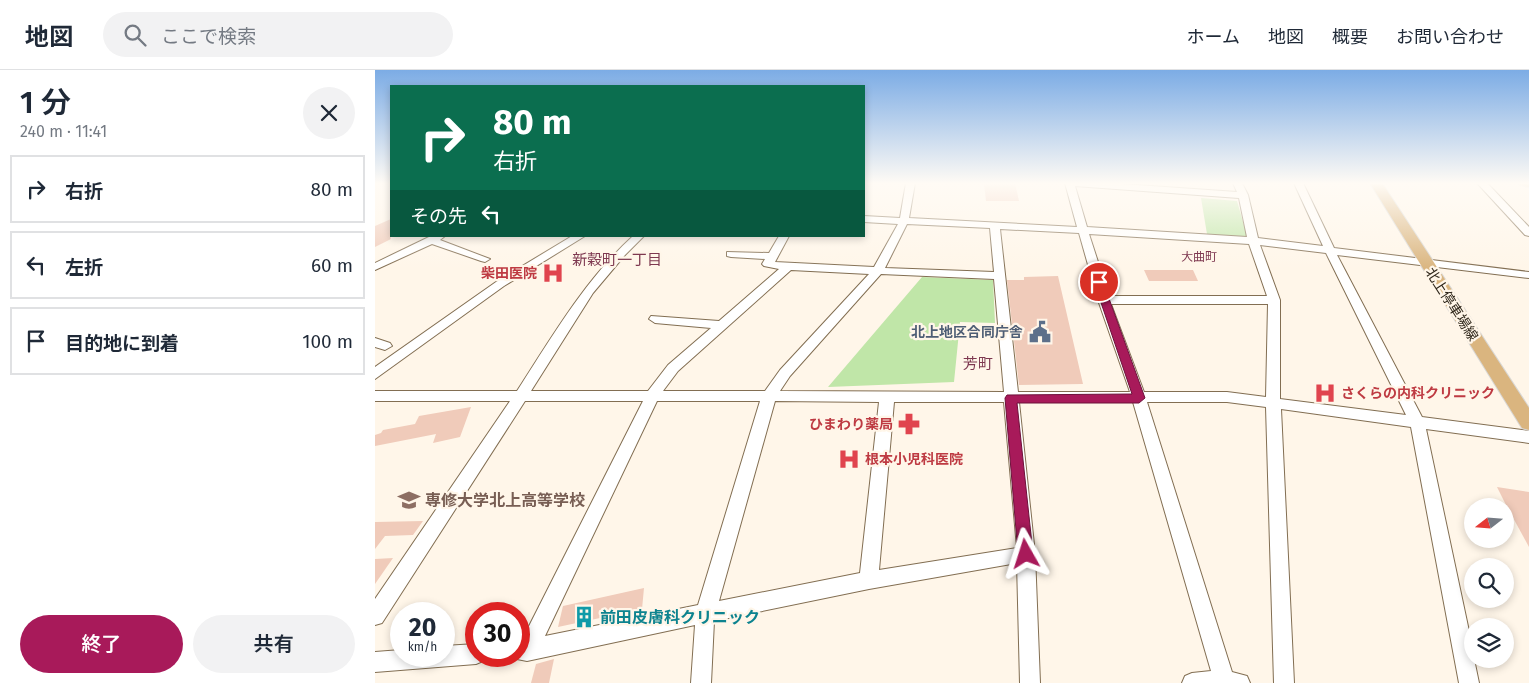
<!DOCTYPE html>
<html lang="ja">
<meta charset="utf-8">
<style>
body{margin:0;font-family:"Fira Sans","Noto Sans JP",sans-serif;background:#f2f2f3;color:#1f2937;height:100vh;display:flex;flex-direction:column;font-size:19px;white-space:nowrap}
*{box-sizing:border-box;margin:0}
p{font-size:16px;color:#747a83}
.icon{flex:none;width:28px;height:28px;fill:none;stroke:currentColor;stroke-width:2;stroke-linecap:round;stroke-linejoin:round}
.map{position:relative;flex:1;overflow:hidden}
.panel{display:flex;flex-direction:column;background:#fff;width:375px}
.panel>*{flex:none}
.banner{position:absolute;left:15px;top:15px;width:475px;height:152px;border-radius:0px;box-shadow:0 2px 8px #0003;background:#0b6e4f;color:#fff;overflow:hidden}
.needle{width:32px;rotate:253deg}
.fabs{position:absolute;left:1089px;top:428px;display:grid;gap:10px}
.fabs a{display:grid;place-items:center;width:50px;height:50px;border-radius:50%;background:#fff;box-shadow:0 2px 8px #0003;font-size:25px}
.speed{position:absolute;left:15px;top:532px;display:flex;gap:10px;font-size:25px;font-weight:700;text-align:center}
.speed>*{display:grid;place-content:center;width:65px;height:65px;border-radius:50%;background:#fff;box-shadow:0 2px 8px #0003;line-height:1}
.speed small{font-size:12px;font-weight:400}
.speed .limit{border:8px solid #d22;background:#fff;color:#111}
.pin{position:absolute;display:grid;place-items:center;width:42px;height:42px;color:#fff;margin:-21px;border:2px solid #fff;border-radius:50%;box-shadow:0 1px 5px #0007}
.me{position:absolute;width:55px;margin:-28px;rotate:354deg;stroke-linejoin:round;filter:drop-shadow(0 0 4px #0008)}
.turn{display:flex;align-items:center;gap:18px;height:105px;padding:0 20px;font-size:22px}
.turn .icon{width:65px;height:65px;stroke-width:2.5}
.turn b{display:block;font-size:35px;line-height:42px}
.then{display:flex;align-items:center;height:48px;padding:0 20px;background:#0003;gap:10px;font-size:19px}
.round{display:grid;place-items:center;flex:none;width:52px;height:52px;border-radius:26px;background:#f2f2f3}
.summary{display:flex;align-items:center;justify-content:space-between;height:85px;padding:0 20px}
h1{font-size:30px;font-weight:600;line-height:38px}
.button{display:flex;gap:10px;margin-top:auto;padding:10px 20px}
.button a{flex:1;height:58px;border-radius:30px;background:#a81a5a;color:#fff;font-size:20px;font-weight:600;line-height:58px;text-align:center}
.button a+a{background:#f2f2f3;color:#1f2937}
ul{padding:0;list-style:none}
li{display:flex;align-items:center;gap:15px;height:68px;margin:0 10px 8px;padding:0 10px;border:2px solid #e0e1e3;border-radius:0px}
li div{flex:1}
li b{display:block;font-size:19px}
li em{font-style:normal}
header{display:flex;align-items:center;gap:30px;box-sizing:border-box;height:70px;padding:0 25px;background:#fff;border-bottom:1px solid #e0e1e3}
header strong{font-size:24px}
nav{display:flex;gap:28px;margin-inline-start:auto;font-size:18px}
.search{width:350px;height:45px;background:#f2f2f3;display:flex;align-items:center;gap:12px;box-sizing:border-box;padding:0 18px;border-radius:28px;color:#747a83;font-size:19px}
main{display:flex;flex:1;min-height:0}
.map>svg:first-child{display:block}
.green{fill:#c0e6a8}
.building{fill:#f0cbba}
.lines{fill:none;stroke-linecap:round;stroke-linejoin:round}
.minor-casing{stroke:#826e52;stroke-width:2}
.major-casing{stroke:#d9d8d6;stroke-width:2}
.minor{fill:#fff;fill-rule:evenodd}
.major{fill:#dab57f;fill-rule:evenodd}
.route{fill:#a81a5a;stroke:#6d113a}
.labels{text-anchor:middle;stroke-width:4.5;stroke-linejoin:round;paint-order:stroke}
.far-neighbourhood-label{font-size:12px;fill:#7e3850;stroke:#fff6e9}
.health-label{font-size:14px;font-weight:bold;fill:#be3a42;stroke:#fff6e9;text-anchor:end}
.street-label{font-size:14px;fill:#2d2519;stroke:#fff6e9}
.service-label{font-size:14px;font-weight:bold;fill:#4e5e75;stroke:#fff6e9;text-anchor:end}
.neighbourhood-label{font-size:15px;fill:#7e3850;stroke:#fff6e9}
.near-education-label{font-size:16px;font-weight:bold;fill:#785e54;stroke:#fff6e9;text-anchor:start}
.near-culture-label{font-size:16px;font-weight:bold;fill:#0d838f;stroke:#fff6e9;text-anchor:start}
</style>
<header>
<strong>地図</strong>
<div class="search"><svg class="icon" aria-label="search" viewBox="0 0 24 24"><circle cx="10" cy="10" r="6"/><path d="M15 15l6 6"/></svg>ここで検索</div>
<nav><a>ホーム</a><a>地図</a><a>概要</a><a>お問い合わせ</a></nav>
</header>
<main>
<section class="panel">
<div class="summary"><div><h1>1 分</h1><p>240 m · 11:41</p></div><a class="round"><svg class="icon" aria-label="close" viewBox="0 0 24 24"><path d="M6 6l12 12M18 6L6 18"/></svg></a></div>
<ul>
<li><svg class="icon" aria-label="right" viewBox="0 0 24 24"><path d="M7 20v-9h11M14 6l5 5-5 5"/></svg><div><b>右折</b></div><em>80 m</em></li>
<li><svg class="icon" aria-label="left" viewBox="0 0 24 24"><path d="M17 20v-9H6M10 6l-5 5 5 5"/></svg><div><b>左折</b></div><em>60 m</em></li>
<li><svg class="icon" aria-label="arrive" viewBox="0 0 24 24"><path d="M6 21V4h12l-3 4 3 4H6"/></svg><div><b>目的地に到着</b></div><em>100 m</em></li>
</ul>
<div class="button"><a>終了</a><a>共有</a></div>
</section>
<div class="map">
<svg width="1154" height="613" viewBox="0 0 1154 613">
<rect width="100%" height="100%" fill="#fff6e9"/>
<g class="green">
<polygon points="826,128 862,131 873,169 832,164"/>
<polygon points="547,207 618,210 620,253 585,252 579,312 453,317"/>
</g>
<g class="building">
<polygon points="609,113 640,113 644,131 611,131"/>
<polygon points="16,149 16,169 0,177 0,156"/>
<polygon points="769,200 818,200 823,211 774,211"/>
<polygon points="683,206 708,314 644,315 632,210 649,210 649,207"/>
<polygon points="96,337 85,367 58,373 61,364 0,376 0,365 6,363 8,360 40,354 44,346"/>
<polygon points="1122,417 1154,422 1154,477 1130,433"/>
<polygon points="48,451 38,465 10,466 0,479 0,452"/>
<polygon points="18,488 0,514 0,489"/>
<polygon points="269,518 267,539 183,557 188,536"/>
<polygon points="179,589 174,613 156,613 161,594"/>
</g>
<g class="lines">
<g class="minor-casing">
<g id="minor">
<path d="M 531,113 L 540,113 L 534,148 L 702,157 L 690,113 L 733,113 L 862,122 L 858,113 L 867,113 L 873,125 L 883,168 L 948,176 L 919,113 L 928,113 L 959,178 L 1154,202 L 1154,208 L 962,185 L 1047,347 L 1154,361 L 1154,373 L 1051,359 L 1098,580 L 1098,589 L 1099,589 L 1104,613 L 1084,613 L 1036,357 L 906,339 L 919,613 L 899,613 L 891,337 L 852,332 L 772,332 L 857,602 L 872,606 L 875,613 L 807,613 L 810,606 L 817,603 L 836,601 L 758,332 L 644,332 L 660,484 L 665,613 L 645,613 L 642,493 L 494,519 L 339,551 L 336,613 L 316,613 L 320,555 L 152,591 L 137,588 L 136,586 L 144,586 L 144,571 L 147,570 L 268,331 L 150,331 L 7,553 L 0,555 L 0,529 L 135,331 L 0,331 L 0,321 L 142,321 C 177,267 209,211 258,166 L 269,166 L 250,185 L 218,223 L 156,321 L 273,321 L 293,295 L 336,258 L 280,253 L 274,249 L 276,246 L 344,251 L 404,199 L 389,196 L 387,194 L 390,189 L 356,187 L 352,186 L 352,182 L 394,183 L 404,166 L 414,166 L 400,192 L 499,197 L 523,154 L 489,152 L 489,146 L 525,148 ZM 700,116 L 864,128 L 872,167 L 712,157 ZM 532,154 L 615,158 L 619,202 L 510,198 ZM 625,159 L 704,163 L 723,230 L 755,322 L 643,322 ZM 714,164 L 874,174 L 892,226 L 734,226 ZM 885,175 L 951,183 L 1031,345 L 905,329 L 905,230 ZM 416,200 L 494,204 L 405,300 L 390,321 L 288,321 L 303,301 ZM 506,204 L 619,209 L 629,322 L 405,321 L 415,306 ZM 736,234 L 893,234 L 891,327 L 852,322 L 769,322 ZM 282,331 L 385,331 L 323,535 L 170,566 ZM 400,331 L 504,332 L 485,503 L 344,531 ZM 519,332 L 629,332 L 642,478 L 504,500 Z"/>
<polygon points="1102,113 1112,113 1154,157 1154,166 1150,165"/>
<polygon points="56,166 70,166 65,170 115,189 110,192 106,191 57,174 0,200 0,193"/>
<polygon points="197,166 210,166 129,216 0,309 0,297 121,212"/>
<polygon points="0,268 15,273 17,276 10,280 0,277"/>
<polygon points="101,574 101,586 110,586 108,591 101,594 0,602 0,582 26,580 26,586 69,586 69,576"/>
</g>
</g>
<g class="major-casing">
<g id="major">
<polygon points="995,113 1007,113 1154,338 1154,360 1147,358"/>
<polygon points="1143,113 1154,113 1154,117 1145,115"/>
</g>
</g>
<use href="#minor" class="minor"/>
<use href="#major" class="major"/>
</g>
<linearGradient id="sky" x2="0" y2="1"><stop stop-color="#7cace5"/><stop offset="0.57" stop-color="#fffbf5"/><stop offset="1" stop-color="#fffbf5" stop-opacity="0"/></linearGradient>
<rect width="1154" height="199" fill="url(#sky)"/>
<polygon class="route" points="720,210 728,212 770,328 764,333 642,333 658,484 656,488 651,490 645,488 643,484 630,328 632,325 757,324 719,212"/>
<defs>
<g id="hospital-bare" transform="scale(1.725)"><path d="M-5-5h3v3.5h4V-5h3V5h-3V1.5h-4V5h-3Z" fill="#e0444e" stroke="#fff6e9" stroke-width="2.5" paint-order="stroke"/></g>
<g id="civic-bare" transform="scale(1.725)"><path d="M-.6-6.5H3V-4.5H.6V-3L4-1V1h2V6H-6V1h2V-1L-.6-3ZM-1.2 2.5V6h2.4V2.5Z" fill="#5c6f8a" stroke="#fff6e9" stroke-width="2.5" paint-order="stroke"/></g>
<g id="pharmacy-bare" transform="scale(1.725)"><path d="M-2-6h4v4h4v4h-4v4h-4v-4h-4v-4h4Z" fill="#e0444e" stroke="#fff6e9" stroke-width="2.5" paint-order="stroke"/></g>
<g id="school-bare" transform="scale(1.725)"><path d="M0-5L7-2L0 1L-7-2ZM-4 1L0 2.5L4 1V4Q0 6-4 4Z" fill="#8d6e63" stroke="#fff6e9" stroke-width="2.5" paint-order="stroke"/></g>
<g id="building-bare" transform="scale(1.725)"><path d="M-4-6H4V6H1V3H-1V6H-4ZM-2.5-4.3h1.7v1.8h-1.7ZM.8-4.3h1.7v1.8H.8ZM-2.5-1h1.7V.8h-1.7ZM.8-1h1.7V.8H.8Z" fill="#0f9aa8" stroke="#fff6e9" stroke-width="2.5" paint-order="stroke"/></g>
</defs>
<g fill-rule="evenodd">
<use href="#hospital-bare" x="178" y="203"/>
<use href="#civic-bare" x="665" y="262"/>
<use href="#hospital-bare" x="950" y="323"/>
<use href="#pharmacy-bare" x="534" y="354"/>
<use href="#hospital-bare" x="474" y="389"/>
<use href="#school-bare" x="34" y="430"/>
<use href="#building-bare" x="209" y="547"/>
</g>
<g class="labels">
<g class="far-neighbourhood-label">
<text x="824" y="191">大曲町</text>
</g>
<g class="health-label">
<text x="162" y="208">柴田医院</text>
<text x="966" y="328" text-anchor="start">さくらの内科クリニック</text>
<text x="518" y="359">ひまわり薬局</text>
<text x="490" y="394" text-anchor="start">根本小児科医院</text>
</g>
<g class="street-label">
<text transform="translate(1077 234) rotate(57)" y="5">北上停車場線</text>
</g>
<g class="service-label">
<text x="648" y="267">北上地区合同庁舎</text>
</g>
<g class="neighbourhood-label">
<text x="242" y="195">新穀町一丁目</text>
<text x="603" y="299">芳町</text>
</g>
<g class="near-education-label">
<text x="50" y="436">専修大学北上高等学校</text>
</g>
<g class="near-culture-label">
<text x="225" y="553">前田皮膚科クリニック</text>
</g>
</g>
</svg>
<div class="fabs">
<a><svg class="needle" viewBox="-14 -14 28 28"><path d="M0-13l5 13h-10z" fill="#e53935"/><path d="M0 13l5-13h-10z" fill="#747a83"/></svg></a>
<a><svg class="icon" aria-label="search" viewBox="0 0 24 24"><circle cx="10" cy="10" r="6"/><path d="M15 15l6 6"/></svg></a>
<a><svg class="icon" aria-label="layers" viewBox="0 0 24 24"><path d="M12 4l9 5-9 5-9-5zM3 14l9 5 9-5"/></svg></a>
</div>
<div class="speed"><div>20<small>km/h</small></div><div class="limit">30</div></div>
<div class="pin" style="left:724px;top:212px;background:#d93025"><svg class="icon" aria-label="arrive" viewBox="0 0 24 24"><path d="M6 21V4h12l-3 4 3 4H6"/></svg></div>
<svg class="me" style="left:651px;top:484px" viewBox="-20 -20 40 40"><path d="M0-17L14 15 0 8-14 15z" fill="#a81a5a" stroke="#fff" stroke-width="4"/></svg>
<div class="banner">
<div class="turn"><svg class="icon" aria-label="right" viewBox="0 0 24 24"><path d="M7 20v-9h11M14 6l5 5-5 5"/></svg><div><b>80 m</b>右折</div></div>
<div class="then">その先<svg class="icon" aria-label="left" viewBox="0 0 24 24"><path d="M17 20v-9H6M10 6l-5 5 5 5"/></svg></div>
</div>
</div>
</main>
